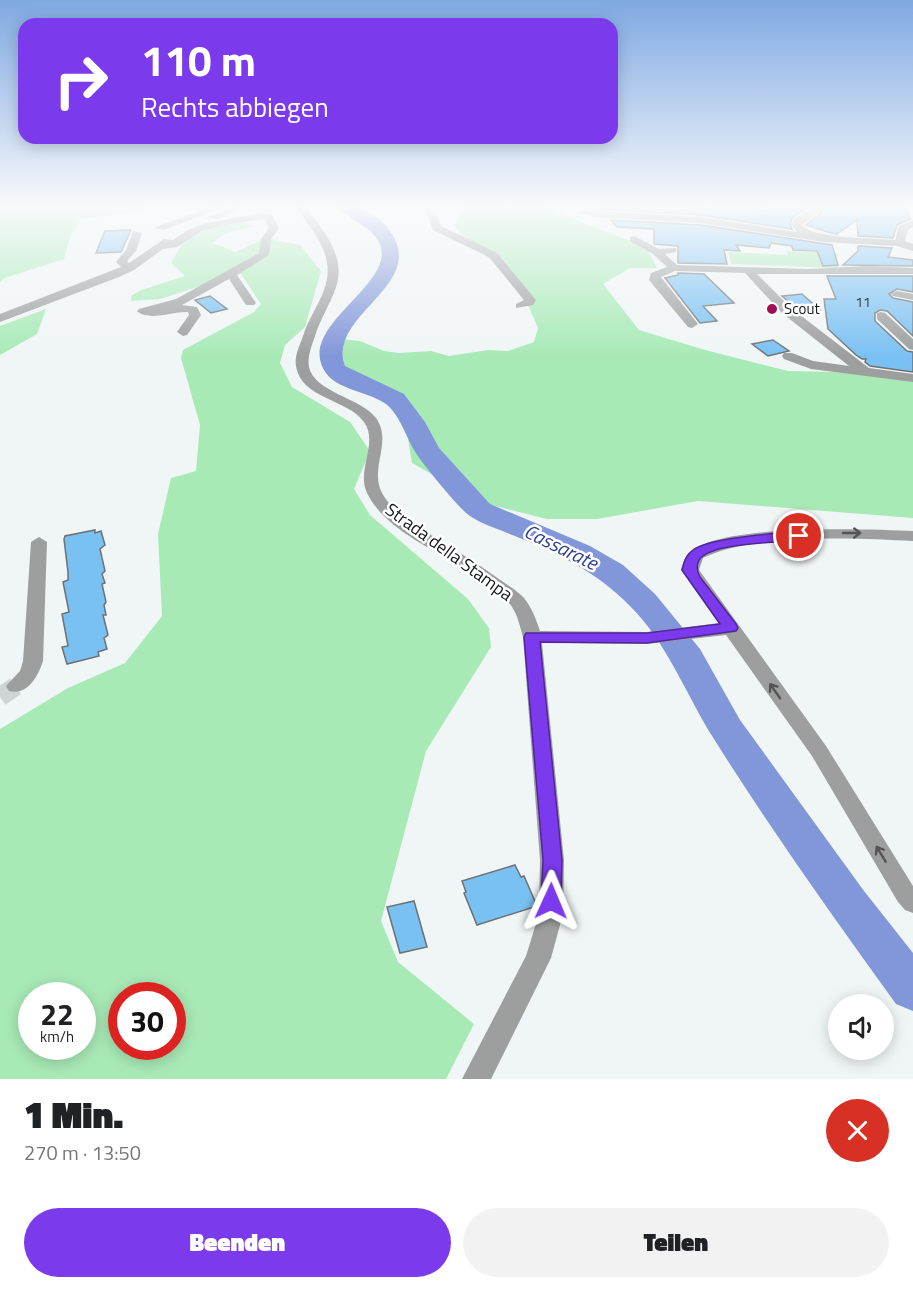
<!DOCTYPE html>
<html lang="de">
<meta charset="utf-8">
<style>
body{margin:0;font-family:"Titillium Web",sans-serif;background:#f2f2f2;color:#202124;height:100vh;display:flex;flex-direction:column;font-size:22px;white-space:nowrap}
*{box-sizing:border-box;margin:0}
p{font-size:20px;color:#757577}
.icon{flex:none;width:33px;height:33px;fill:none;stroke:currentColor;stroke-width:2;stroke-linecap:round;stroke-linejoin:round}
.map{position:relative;height:1079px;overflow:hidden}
.drawer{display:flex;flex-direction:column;background:#fff;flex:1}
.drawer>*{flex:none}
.banner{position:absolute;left:18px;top:18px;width:600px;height:126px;border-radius:18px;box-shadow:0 3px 15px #0003;background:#7c3aed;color:#fff;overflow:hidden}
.tools{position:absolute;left:828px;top:994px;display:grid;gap:12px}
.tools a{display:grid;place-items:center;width:66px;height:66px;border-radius:50%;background:#fff;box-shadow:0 3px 15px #0003;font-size:30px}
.speed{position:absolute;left:18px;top:982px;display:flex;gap:12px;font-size:30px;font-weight:700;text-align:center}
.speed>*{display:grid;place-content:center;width:78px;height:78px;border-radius:50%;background:#fff;box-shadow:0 3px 15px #0003;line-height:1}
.speed small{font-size:15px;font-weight:400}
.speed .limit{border:9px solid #d22;background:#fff;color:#111}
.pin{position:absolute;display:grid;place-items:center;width:51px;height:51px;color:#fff;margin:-26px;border:3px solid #fff;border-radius:50%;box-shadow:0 2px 6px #0007}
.me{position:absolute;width:66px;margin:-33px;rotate:1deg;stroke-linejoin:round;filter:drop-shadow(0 0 4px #0008)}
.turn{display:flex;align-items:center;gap:21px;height:126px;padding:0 24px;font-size:27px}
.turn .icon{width:78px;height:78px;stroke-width:2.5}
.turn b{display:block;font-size:42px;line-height:51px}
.round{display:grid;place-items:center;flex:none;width:63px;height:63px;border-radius:32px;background:#f2f2f2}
.overview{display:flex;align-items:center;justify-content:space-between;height:102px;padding:0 24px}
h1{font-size:36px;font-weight:800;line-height:45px}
.cta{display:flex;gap:12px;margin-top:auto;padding:12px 24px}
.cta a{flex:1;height:69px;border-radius:36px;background:#7c3aed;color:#fff;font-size:24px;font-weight:800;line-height:69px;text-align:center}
.cta a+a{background:#f2f2f2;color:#202124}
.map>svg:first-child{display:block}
.green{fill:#a8eab6;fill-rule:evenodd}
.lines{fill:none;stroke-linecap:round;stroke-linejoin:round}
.river{fill:#8297d9;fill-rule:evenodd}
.building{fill:#7ac1f3;stroke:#6e7174;stroke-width:1.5}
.minor-tunnel{stroke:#cfd4d5;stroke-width:19;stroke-dasharray:19 9;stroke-linecap:butt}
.minor{fill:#9c9f9e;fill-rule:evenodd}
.oneway{stroke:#525554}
.route{fill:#7c3aed;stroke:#51269a;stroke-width:1.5}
.poi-dot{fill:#a00e54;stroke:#fff;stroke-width:2}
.labels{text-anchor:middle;stroke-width:5;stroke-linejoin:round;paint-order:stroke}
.far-number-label{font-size:14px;fill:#2f424f}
.far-poi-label{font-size:15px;fill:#161818;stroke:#fff;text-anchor:start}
.street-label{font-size:18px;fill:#161818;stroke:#fff}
.water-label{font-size:20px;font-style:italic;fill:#304190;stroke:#fff}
</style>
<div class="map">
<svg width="913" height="1079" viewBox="0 0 913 1079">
<rect width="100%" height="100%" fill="#f0f5f6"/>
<g class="green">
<polygon points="0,205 156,205 143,211 81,219 70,237 64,259 5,278 0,282"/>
<polygon points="458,205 549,205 548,209 646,247 657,268 630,268 603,284 639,330 705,350 788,371 834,372 913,380 913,518 698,501 597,519 547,519 483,503 412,463 407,433 395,404 346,376 340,339 360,341 384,351 399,353 431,351 449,356 488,350 508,351 534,342 538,328 529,307 497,264 469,243 454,225 464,210"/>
<path d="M 245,223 L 254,226 L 226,233 L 213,243 L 235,252 L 266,238 L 300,245 L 321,271 L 305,327 L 285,345 L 280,363 L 292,387 L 350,422 L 370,451 L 354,489 L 370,515 L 468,599 L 489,628 L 491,647 L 426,751 L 381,921 L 398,962 L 474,1024 L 446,1079 L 0,1079 L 0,729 L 68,688 L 125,663 L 162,616 L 158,534 L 171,478 L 196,471 L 200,425 L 181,358 L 183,350 L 254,312 L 261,304 L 240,273 L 160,299 L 131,301 L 131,296 L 141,290 L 185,276 L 171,263 L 185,239 L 212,226 ZM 32,996 L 82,996 L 82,1047 L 32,1047 ZM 122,996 L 172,996 L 172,1047 L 122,1047 Z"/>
<polygon points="787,251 837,253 838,268 731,264 728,252 788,255"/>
<polygon points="46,309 37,334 0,355 0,326"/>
</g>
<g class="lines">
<path class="river" d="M 335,205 C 355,205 371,210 385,225 C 437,283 325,313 345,366 L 404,394 L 425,422 L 439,448 L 490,504 L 590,546 L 623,565 L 655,594 L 700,649 L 740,720 L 864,891 L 913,953 L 913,1011 L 896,1004 C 834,918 771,830 714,739 C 686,695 668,644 630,606 C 597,572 559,554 515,536 C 501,530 483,525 470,516 C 460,510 420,461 414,450 C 406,436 399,414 386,404 C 368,391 335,390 324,370 C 298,325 396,285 380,244 C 372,225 347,220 335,205 Z"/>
</g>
<g class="building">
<polygon points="598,205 664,205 714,209 715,205 743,205 762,210 787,208 798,210 805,205 814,205 793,217 790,224 792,229 701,215 601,209"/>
<polygon points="821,205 904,205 910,219 897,225 893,238 858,236 857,220 837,234 831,233 806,225 821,213"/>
<polygon points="611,220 701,225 832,245 838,265 823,266 817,251 793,250 792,246 771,243 769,248 736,245 740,251 724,250 727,264 678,263 678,246 654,244 654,229 617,227"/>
<polygon points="131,230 121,252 96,253 105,231"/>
<polygon points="858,246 892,248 888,257 913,260 913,266 843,265 858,251"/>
<polygon points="678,273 704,274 734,303 703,306 717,321 700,323 665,278 678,275"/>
<polygon points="827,276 913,276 913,292 897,289 889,294 893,298 913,302 913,336 887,311 880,310 875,313 875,321 907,351 913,352 913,372 870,366 865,362 866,359 862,359 856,355 828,329 824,299 836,299"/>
<polygon points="802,294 820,310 801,312 782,296"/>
<polygon points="210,296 227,309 211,313 195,300"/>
<polygon points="773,340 789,351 768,356 752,344"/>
<polygon points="95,530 95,533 101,531 105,545 100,549 105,571 102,574 105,583 102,584 106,602 104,605 106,615 103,615 108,635 104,638 107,649 98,652 99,656 67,664 62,647 68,646 62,614 69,612 63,582 68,580 68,572 64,539 65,536"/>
<polygon points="515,865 521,877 524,876 537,906 477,925 464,893 466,892 462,881"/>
<polygon points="414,901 427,947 400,953 387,907"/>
</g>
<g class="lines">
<polyline class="minor-tunnel" points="0,697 16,686"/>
<g class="minor">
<polygon points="216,205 227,206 163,230 154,228"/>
<polygon points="235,205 249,205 217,219 209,217"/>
<path d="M 294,205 L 304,205 C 323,230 348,257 335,290 C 329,306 320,320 315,336 C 312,345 307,357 309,367 C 314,392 361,398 376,418 C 393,442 369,468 382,493 C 391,510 411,522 426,532 C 451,547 475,562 499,579 C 507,585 517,590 524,598 C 532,608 536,619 540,631 L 647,632 L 719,623 L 681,570 C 683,563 685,555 692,550 C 729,524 865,529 913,531 L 913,541 C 857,538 752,533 703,558 L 699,570 L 826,746 L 913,886 L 913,913 L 905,910 L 898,902 L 812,756 L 726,635 L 647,644 L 542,643 L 564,860 L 563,914 L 551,958 L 491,1079 L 462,1079 L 526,956 L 539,914 L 540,860 L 523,637 C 520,627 518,616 512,607 C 506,598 496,593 487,587 C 476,579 466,571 454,563 C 424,544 384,527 367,493 C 356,470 379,443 364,422 C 348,399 301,399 296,366 C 294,356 300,345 303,336 C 308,320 318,306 324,290 C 337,256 313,231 294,205 Z"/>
<path d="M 416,205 C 433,205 436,212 441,226 L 497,253 L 536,300 L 533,305 L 516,308 L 516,304 L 524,300 L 489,257 L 433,230 L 427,213 Z"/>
<path d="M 755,205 L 776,205 C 771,209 760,209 755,205 Z"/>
<path d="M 817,206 L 820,207 L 820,211 L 802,225 C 812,239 875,238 895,240 L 899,226 L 913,220 L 913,227 L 908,230 L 905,241 L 913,244 L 913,251 L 897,246 L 824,242 L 701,223 L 596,217 L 576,213 L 581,210 L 701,217 L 797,232 L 792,225 L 794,219 Z"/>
<path d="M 260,213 L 272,214 L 279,228 L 271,239 L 269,255 L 237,275 L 256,303 L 254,305 L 246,305 L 229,279 L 182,305 L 197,307 L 201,315 L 187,335 L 183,336 L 177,332 L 189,315 L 188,312 C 173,311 148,322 137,311 L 139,309 L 176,299 L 259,253 L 261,239 L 269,228 L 265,219 L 224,225 L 201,231 L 177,247 L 163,249 L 134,270 L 119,277 L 0,322 L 0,314 L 121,267 L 116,262 L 126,250 L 133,231 L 142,233 L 136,251 L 127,261 L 129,263 L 164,239 L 173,240 L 186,231 L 203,224 Z"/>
<polygon points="634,236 659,249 676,248 676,252 665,254 677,265 807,269 867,266 913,268 913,274 757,274 791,308 869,368 913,374 913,382 811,369 784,359 782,356 784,353 792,353 813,361 849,366 782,313 745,273 675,271 661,277 698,324 692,328 688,327 649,280 651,273 667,267 653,254 630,241 630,237"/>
<polygon points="897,291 913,294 913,300 893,296 891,294"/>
<polygon points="881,312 885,313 913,339 913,350 909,349 877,319 877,313"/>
<path d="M 39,537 L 47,542 L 43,661 C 38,676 28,696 9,691 L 6,686 L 20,671 L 23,661 L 31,542 Z"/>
</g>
</g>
<defs><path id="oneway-shaft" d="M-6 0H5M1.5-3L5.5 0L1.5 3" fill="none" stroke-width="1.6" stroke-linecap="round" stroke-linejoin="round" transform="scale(1.5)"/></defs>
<g class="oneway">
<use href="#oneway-shaft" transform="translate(852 533)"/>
<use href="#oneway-shaft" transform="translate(775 691) rotate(-125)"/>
<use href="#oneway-shaft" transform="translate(881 854) rotate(-121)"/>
</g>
<linearGradient id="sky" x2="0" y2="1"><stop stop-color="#7fa8e2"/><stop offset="0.58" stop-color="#f8fafb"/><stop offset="1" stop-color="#f8fafb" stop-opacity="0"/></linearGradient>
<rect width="913" height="356" fill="url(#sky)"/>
<path class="route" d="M 799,531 L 806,536 L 804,538 C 780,544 720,542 703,556 C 696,561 696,570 700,577 L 736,624 L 738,628 L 736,631 L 647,643 L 540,642 L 562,860 L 561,901 L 558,907 L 551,909 L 544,907 L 541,901 L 543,860 L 524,637 L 526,633 L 647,633 L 720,624 L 682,570 C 684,562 686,555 693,550 C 710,537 775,534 799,531 Z"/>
<circle class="poi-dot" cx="772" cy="309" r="6"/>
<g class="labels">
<g class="far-number-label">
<text x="863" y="307">11</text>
</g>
<g class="far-poi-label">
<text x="784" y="314">Scout</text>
</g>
<g class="street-label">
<text transform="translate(449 552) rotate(36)" y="6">Strada della Stampa</text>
</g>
<g class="water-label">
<text transform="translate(561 547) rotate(26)" y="7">Cassarate</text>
</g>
</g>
</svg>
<div class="tools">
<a><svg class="icon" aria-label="sound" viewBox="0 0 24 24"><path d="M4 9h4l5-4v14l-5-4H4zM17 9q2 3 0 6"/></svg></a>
</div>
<div class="speed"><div>22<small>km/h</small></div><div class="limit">30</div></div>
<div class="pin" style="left:799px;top:536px;background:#d93025"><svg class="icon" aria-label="arrive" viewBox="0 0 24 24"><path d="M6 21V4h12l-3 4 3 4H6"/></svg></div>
<svg class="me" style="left:551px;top:901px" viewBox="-20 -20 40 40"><path d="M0-17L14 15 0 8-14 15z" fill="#7c3aed" stroke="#fff" stroke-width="4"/></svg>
<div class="banner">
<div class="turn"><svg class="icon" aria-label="right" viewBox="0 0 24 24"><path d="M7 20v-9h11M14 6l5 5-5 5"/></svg><div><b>110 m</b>Rechts abbiegen</div></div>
</div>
</div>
<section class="drawer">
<div class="overview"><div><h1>1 Min.</h1><p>270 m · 13:50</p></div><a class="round" style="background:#d93025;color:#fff"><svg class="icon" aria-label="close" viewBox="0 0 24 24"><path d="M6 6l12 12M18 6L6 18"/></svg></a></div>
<div class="cta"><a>Beenden</a><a>Teilen</a></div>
</section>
